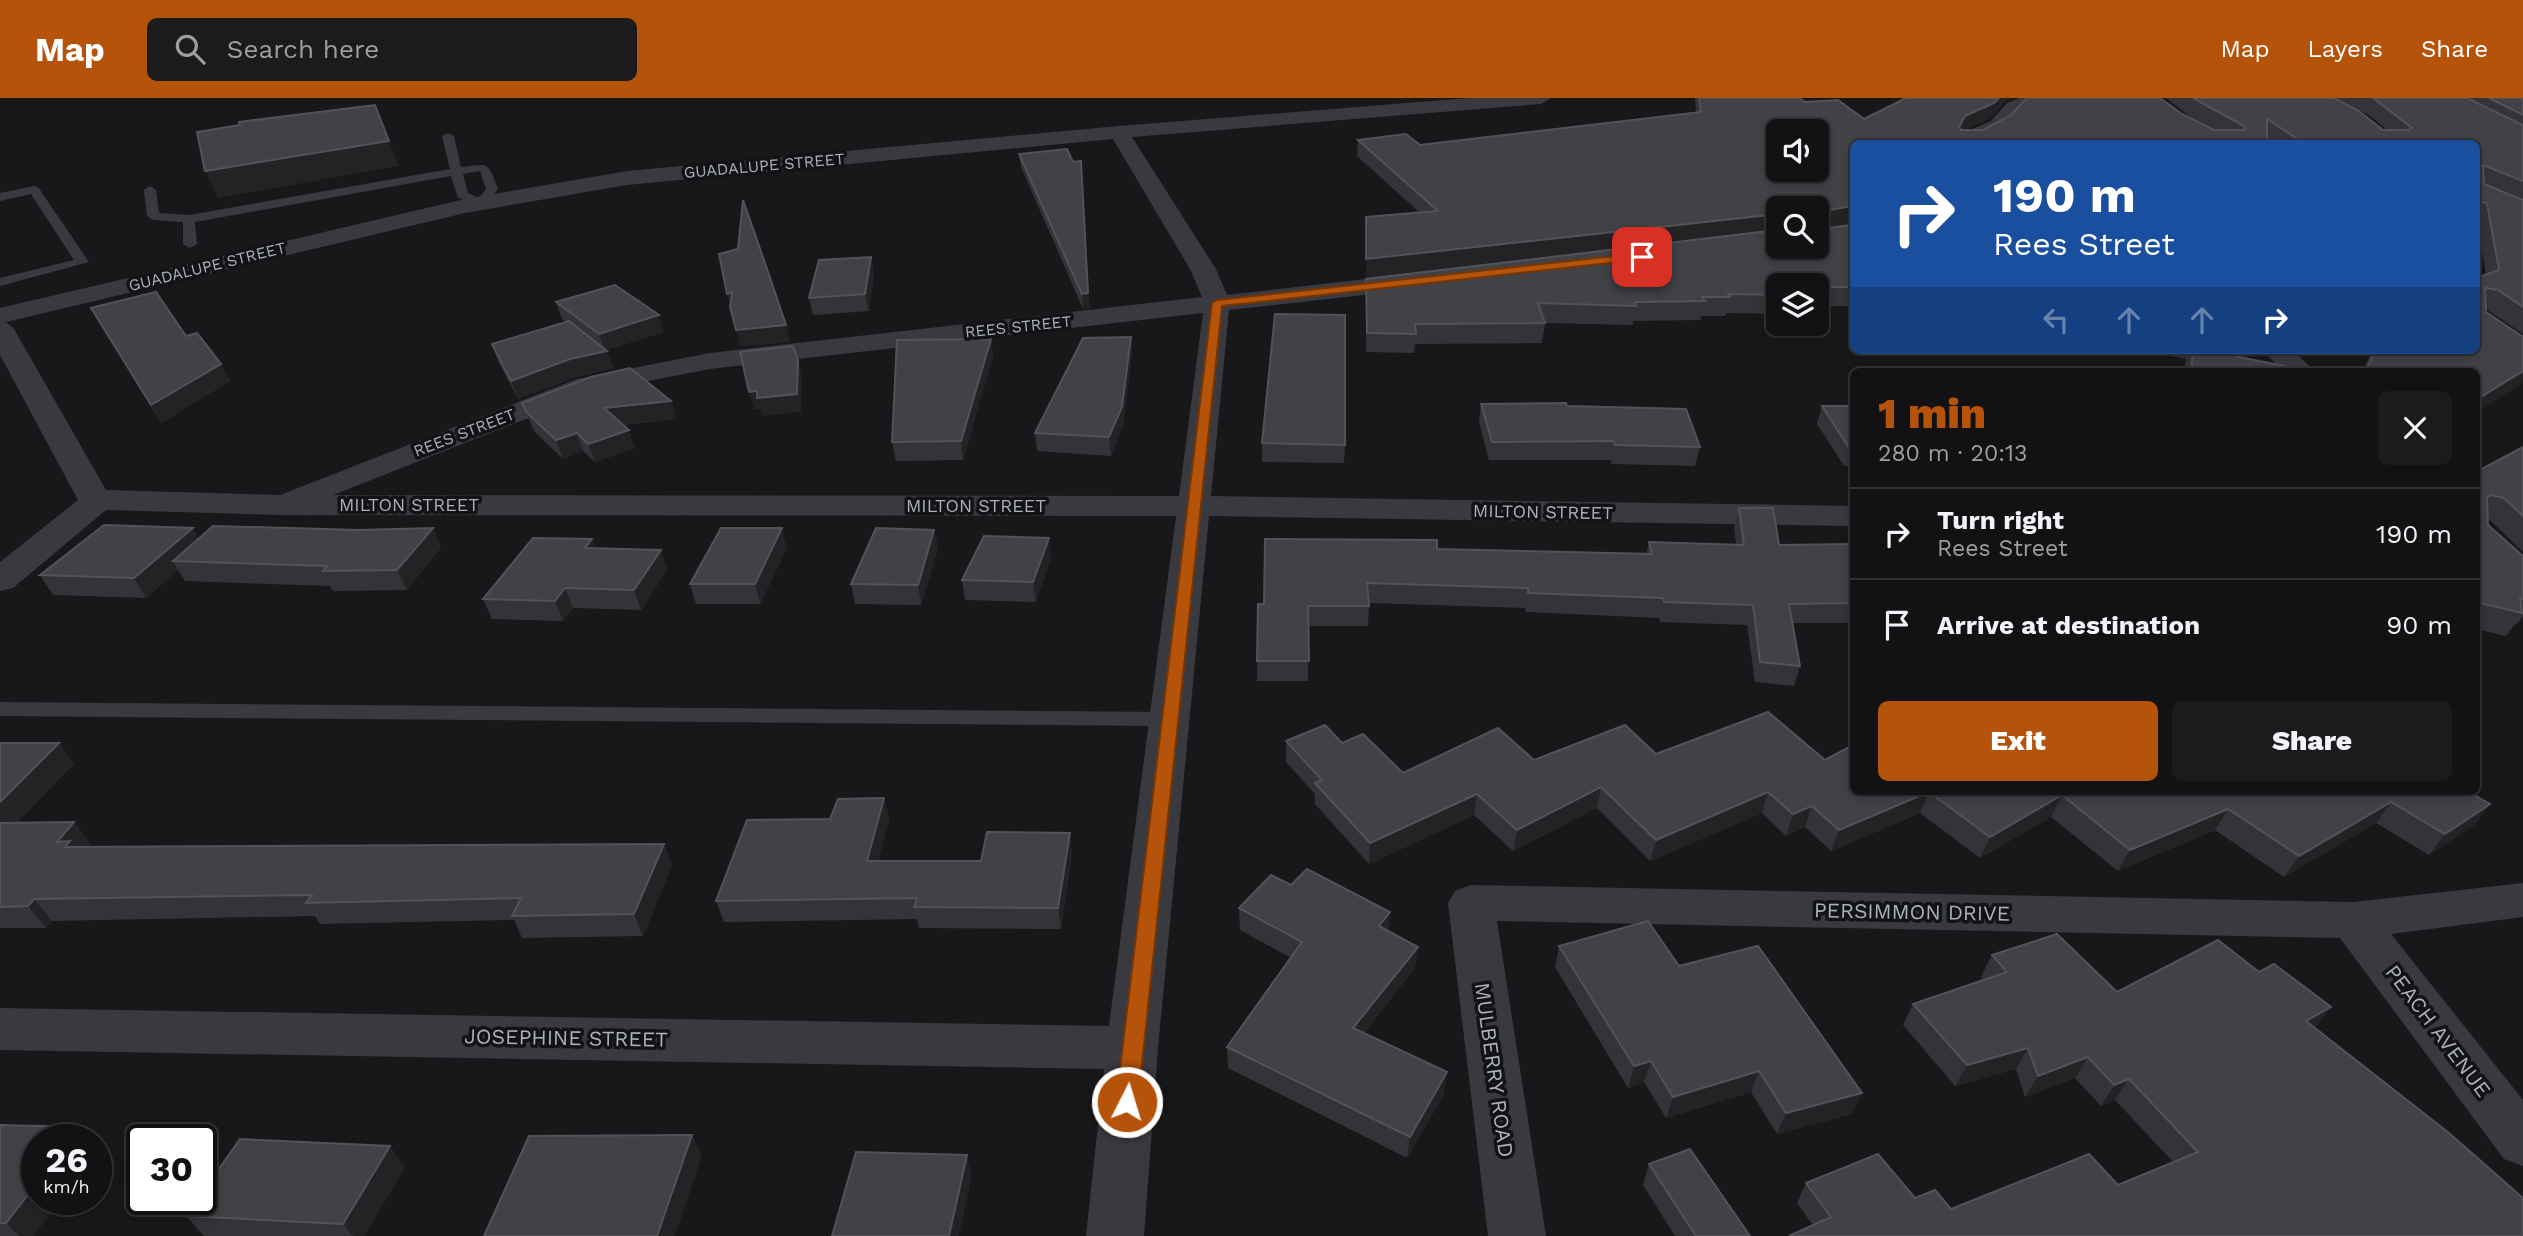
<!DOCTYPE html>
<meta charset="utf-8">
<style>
body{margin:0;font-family:"Work Sans",sans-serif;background:#1b1b1d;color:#f1f3f6;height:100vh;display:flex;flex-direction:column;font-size:26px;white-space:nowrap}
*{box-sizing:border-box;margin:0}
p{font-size:23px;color:#9c9ea0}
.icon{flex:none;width:38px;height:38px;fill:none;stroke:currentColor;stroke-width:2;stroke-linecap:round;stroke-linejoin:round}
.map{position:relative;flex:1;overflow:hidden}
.sheet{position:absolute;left:1850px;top:270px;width:630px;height:427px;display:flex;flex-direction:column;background:#121214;border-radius:10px;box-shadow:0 4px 10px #0003,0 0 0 2px #313234}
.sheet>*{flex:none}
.top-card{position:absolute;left:1850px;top:42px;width:630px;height:214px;border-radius:10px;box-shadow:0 4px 10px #0003,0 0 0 2px #313234;background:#1a4fa0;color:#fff;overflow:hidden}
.buttons{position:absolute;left:1766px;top:21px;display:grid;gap:14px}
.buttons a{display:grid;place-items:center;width:63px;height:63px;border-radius:10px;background:#121214;box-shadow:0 4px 10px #0003,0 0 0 2px #313234;font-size:35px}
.speed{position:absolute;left:21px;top:1026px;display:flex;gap:14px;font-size:35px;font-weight:700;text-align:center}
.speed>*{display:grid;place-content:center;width:91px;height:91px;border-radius:50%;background:#121214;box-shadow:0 4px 10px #0003,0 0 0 2px #313234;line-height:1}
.speed small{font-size:18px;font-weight:400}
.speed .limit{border:4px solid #111;border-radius:10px;background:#fff;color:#111}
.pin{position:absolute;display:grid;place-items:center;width:60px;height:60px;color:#fff;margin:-30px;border-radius:14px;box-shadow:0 4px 10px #0006}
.me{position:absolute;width:77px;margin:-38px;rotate:5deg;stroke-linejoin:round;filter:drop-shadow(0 0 5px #0008)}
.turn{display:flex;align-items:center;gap:24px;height:147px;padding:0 28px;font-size:32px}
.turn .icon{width:91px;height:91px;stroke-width:2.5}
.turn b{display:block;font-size:49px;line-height:60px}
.lanes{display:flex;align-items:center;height:66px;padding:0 28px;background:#0003;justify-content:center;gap:35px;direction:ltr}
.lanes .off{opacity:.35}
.round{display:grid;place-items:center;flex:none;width:74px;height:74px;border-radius:10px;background:#1b1b1d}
.summary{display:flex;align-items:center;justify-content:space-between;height:119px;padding:0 28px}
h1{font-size:42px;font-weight:800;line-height:52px;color:#b45309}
.button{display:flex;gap:14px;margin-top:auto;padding:14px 28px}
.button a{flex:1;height:80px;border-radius:10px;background:#b45309;color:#fff;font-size:28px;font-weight:800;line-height:80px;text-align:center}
.button a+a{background:#1b1b1d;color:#f1f3f6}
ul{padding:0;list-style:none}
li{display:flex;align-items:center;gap:21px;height:91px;padding:0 28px;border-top:2px solid #313234}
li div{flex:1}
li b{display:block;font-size:26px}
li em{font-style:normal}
header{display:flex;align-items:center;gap:42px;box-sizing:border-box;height:98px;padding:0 35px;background:#b45309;color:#fff}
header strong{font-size:33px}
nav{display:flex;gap:38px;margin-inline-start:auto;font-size:24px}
.search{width:490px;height:63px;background:#1b1b1d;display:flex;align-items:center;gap:18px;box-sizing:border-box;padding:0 24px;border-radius:10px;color:#9c9ea0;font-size:26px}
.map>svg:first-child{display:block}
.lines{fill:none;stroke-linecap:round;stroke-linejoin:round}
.service{fill:#393a3f;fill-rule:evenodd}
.minor{fill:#393a3f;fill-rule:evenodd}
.wall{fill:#343438;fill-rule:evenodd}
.shaded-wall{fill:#232326}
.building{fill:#414246;stroke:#515358;stroke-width:2;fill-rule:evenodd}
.route{fill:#b45309;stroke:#753606;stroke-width:2}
.labels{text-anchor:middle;stroke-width:7;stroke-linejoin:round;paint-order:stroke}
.far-street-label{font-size:16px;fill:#aab1ba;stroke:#131315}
.street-label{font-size:18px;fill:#aab1ba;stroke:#131315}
.near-street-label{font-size:21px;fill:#aab1ba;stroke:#131315}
</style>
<header>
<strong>Map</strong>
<div class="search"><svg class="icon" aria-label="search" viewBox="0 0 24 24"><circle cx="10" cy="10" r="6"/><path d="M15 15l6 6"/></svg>Search here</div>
<nav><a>Map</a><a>Layers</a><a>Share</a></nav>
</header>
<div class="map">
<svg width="2523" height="1138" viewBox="0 0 2523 1138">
<rect width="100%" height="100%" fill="#18181a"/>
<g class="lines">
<g class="service">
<path d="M 448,35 L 454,38 L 461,69 C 490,65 488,64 498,91 L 485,108 L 458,100 L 451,78 L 195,124 L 197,146 L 190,150 L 183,146 L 183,124 L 153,122 L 147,118 L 144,92 L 150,88 L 156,92 L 159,115 L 189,117 L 450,71 L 442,38 ZM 480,73 L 486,91 L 479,100 L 468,95 L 463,76 Z"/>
<polygon points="34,88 38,89 89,164 0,188 0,180 74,162 31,96 0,103 0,95"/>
<polygon points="0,604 1168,614 1176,616 1179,621 1176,626 1168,628 0,618"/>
</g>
<g class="minor">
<path d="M 1469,0 L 1551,0 L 1541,6 L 1132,39 L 1216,171 L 1227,197 L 1417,175 L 1426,178 L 1430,183 L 1426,188 L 1417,191 L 1229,212 L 1211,398 L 1853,408 L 1853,428 L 1209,418 L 1158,950 L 1144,1138 L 1086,1138 L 1104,971 L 0,952 L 0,910 L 1109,928 L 1176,418 L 280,417 L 106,412 L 13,490 L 0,493 L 0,464 L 78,402 L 0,257 L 0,210 L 465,101 L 627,73 L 1119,28 ZM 1113,41 L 1190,171 L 1202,199 L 710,255 L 577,281 L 280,397 L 106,392 L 14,231 L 6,224 L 465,115 L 627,87 ZM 1203,215 L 1179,398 L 333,397 L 597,293 L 710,271 Z"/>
<polygon points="2019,0 2046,0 2021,13 2005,31 1977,46 1956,46 1961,36 1991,23 2007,5"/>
<polygon points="2262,252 2293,252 2314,273 2283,273"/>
<polygon points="2523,785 2523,819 2391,836 2523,1002 2523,1068 2504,1061 2340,840 1497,823 1546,1138 1488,1138 1448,805 1455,793 1471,787 2353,804"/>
</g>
</g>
<g class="wall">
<path d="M 1695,0 L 1765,0 L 1805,4 L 1864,21 L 1906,0 L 2012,0 L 2005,3 L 1989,21 L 1963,32 L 1983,32 L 2182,16 L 2216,32 L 2192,20 L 2166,0 L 2334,0 L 2383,32 L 2387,32 L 2369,17 L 2335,0 L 2523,0 L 2523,236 L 2486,211 L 2476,273 L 2363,273 L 2372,252 L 2476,252 L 2486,177 L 2477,122 L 2476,122 L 2476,46 L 2273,46 L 2267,41 L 1853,46 L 1853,126 L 1824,130 L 1853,127 L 1853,208 L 1816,208 L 1816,187 L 1778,187 L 1778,216 L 1726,215 L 1726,218 L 1701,218 L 1701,222 L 1633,223 L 1633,227 L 1545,225 L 1542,245 L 1415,246 L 1414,255 L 1366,254 L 1366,181 L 1610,152 L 1366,180 L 1366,119 L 1419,114 L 1357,58 L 1358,42 L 1420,47 L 1696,14 ZM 1778,110 L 1816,149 L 1778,149 Z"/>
<polygon points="1019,56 1090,211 1083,211 1021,69"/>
<polygon points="871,159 874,175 869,213 813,217 809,200"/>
<polygon points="556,204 659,217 663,234 607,252 613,270 576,279 518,301 498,263 492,246 566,224 562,221"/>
<polygon points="91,210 186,238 221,266 230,283 161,325"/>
<polygon points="1131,239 1132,256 1123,327 1111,358 1037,353 1035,335"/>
<polygon points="991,241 993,258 963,362 896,363 892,344"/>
<polygon points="2141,252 2252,252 2245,260 2310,273 2184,273 2186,261"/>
<polygon points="671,303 676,321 623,327 635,350 595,364 583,353 563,361 534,333 522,305"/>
<polygon points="1481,306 1567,308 1700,349 1695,368 1611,366 1611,362 1489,362 1479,324"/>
<polygon points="1822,308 1853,308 1853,368 1844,368 1817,326"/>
<polygon points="1262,345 1345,347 1344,365 1262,364"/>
<polygon points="2523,349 2523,454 2490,422 2488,421 2488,427 2523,458 2523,518 2517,526 2515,526 2506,538 2476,531 2476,374"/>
<polygon points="1739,410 1779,447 1853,446 1853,525 1793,525 1800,568 1794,588 1755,584 1747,527 1660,524 1659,520 1526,514 1525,510 1369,505 1368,528 1308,528 1308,583 1257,583 1258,506 1264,506 1437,451 1646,456 1649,444 1736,447 1734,429"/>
<polygon points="433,430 441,449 407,492 333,493 330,488 185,483 178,472 146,500 53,497 40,477 199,441"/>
<polygon points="934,432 938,451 921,507 855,506 851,486"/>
<polygon points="592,441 595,450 661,452 667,472 641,512 573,510 563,523 492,521 483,501"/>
<polygon points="787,450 760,506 696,506 690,486"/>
<polygon points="1051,459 1036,504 965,502 962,482"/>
<polygon points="1286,643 1342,645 1403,675 1534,662 1656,656 1853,693 2490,706 2474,727 2429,757 2376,725 2284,779 2215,732 2118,773 2051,719 1980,760 1920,715 1831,753 1805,729 1786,738 1762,715 1650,763 1597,710 1513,753 1474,717 1369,766 1315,706 1315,696 1286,664"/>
<polygon points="0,645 59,645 74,666 16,725 74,724 90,745 87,749 664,746 672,767 643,838 522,840 514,822 320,826 315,818 52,823 46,830 0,830"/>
<polygon points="884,700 889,721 878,763 981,763 1072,756 1061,831 919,830 917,821 724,824 716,803 830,721"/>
<polygon points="1239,810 1389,834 1415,870 1364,935 1444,996 1407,1060 1228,970 1227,949 1291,860 1240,832"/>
<polygon points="1559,848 1679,868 1862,995 1852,1016 1777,1036 1751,994 1666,1020 1644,984 1628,990 1555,869"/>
<polygon points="1992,857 2117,894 2259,874 2331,909 2315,930 2523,1100 1813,1127 1797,1105 1806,1085 1915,1100 1951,1111 2118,1087 2173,1064 2115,1002 2101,1008 2075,980 2025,999 2016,971 1955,988 1903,927 1913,906 1984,882 1981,879"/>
<polygon points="0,1027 61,1101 33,1138 0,1138"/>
<polygon points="1649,1066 1750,1138 1675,1138 1643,1087"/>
<polygon points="405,1069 364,1138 204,1138 186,1118"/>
</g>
<g class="shaded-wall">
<polygon points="1999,0 2012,0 2005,3 1989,21 1960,34 1959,29 1965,18"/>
<polygon points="389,43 399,68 218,100 205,73"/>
<polygon points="1081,63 1090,211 1083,211 1082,196"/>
<polygon points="1853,108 1853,125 1816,131 1818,114"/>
<polygon points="1778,116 1778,133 1366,180 1366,161"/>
<polygon points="871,159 874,175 869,213 865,196"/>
<polygon points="732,194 732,212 727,196"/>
<polygon points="659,217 663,234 605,253 599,236"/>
<polygon points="786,227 790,244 740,249 736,232"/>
<polygon points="1131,239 1132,256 1123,327 1111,358 1109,339"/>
<polygon points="991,241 993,258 963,362 961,343"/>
<polygon points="2245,252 2252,252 2235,273 2239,259"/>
<polygon points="607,253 613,270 576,279 518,301 511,283 570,261"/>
<polygon points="798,263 802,280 801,314 762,318 760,311 754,312 749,294"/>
<polygon points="221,266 230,283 161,325 151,307"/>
<polygon points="2523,273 2523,285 2476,315 2476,302"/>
<polygon points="671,303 676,321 610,328 604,310"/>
<polygon points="629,332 635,350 595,364 588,346"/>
<polygon points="577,335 583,353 563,361 556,342"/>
<polygon points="193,430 204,449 173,463 178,472 146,500 134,480"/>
<polygon points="433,430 441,449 407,492 397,472"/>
<polygon points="782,430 787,450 760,506 755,486"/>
<polygon points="934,432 938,451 921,507 918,487"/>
<polygon points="1049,440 1051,459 1036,504 1033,484"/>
<polygon points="592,441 599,461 585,450"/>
<polygon points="661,452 667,472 641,512 634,492"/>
<polygon points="565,490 573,510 563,523 555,503"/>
<polygon points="59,645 74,666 0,742 0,704"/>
<polygon points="1601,689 1597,710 1513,753 1517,732"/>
<polygon points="1768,694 1762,715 1650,763 1656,742"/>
<polygon points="1929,694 1920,715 1831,753 1839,732"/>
<polygon points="1477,696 1474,717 1369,766 1370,745"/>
<polygon points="2062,697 2051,719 1980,760 1990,739"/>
<polygon points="884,700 889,721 873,784 867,763"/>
<polygon points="2391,704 2376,725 2284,779 2299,758"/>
<polygon points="2490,706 2474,727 2429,757 2445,736"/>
<polygon points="1812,708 1805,729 1786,738 1793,716"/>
<polygon points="2228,711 2215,732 2118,773 2130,752"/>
<polygon points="74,724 90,745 80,757 57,744"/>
<polygon points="1070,735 1072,756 1061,831 1058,810"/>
<polygon points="664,746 672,767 643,838 634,816"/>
<polygon points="34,801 52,823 46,830 28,808"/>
<polygon points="1390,814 1389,836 1379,828"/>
<polygon points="1418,849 1415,870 1352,951 1353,930"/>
<polygon points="2331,909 2315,931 2306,923"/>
<polygon points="2028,950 2016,971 1955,988 1967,967"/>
<polygon points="2088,959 2075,980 2025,999 2038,978"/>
<polygon points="1651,963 1644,984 1628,990 1634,968"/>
<polygon points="1759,973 1751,994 1666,1020 1673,999"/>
<polygon points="1447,974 1444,996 1407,1060 1410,1039"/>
<polygon points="2129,981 2115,1002 2101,1008 2114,987"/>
<polygon points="1862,995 1852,1016 1777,1036 1786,1015"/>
<polygon points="80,1029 91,1041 70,1041"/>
<polygon points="692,1037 702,1058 675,1138 657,1138"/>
<polygon points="390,1048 405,1069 364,1138 353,1138 343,1126"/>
<polygon points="967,1057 972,1078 959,1138 949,1138"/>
<polygon points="37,1085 37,1101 61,1101 33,1138 19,1138 6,1125"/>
</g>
<g class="building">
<path d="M 1699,0 L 1799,0 L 1805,4 L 1838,2 L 1864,21 L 1906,0 L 1999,0 L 1994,5 L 1965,18 L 1959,29 L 1961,32 L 1983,32 L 2011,17 L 2027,0 L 2160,0 L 2182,16 L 2214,32 L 2245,32 L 2244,28 L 2193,0 L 2334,0 L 2359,13 L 2383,32 L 2409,32 L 2412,30 L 2373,0 L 2467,0 L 2523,27 L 2523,83 L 2483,67 L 2484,86 L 2523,102 L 2523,209 L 2498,192 L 2485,190 L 2486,214 L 2523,239 L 2523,273 L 2476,302 L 2476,273 L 2366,273 L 2375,252 L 2476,252 L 2476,180 L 2499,172 L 2487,105 L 2476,103 L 2476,46 L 2305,46 L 2267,21 L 2267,46 L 1853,46 L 1853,108 L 1818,114 L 1821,131 L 1853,127 L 1853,189 L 1816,189 L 1816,187 L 1778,187 L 1778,197 L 1728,196 L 1730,199 L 1702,199 L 1705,203 L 1635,204 L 1636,208 L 1538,205 L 1545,225 L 1415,226 L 1416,236 L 1367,235 L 1366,181 L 1778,132 L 1778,149 L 1816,149 L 1816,110 L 1778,110 L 1778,116 L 1366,161 L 1366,119 L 1438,113 L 1358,42 L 1406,36 L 1420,47 L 1701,14 ZM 1778,33 L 1816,33 L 1816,72 L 1778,72 Z"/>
<polygon points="2489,0 2523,0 2523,17"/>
<polygon points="375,7 389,43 205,73 197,34 240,27 239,24"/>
<polygon points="1067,51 1073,64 1081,63 1088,195 1082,196 1019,56"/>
<polygon points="743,102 765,165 786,227 736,232 730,209 732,194 727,196 719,156 738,151"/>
<polygon points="871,159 865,196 809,200 819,162"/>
<polygon points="615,187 659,217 599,236 556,204"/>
<polygon points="156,194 186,238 197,235 221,266 151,307 91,210"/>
<polygon points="1275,216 1345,217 1345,347 1262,345"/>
<polygon points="569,223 607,253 570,261 511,283 492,246"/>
<polygon points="1131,239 1122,309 1109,339 1035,335 1083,240"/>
<polygon points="991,241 961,343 892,344 897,242"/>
<polygon points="793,248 798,263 797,296 757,300 757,293 749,294 740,254"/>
<polygon points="2193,252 2245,252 2239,259 2310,273 2191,273"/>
<polygon points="630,270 671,303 604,310 629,332 588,346 577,335 556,342 527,315 522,305 591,279"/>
<polygon points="1566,305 1567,308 1686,311 1700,349 1615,347 1614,343 1492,344 1481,306"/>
<polygon points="1822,308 1853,308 1853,350 1849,350"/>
<polygon points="2523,349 2523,418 2504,400 2491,397 2487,399 2488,427 2523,458 2523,501 2520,500 2522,515 2476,504 2476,374"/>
<polygon points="1739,410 1773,410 1779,447 1853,446 1853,505 1789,506 1800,568 1760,564 1753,507 1664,504 1663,500 1528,495 1528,490 1367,485 1369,508 1308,508 1309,563 1257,563 1258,506 1264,506 1265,441 1437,442 1437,451 1652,456 1649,444 1744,447"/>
<polygon points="104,427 193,430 134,480 40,477"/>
<polygon points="213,428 359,432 433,430 397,472 323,473 327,468 173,463"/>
<polygon points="721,430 782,430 755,486 690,486"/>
<polygon points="876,430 934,432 918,487 851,486"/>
<polygon points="984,438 1049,440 1033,484 962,482"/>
<polygon points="533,440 592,441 585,450 661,452 634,492 565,490 555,503 483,501"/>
<polygon points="1768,614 1825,662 1853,647 1853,693 2467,693 2490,706 2445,736 2391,704 2299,758 2228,711 2130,752 2062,697 1990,739 1929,694 1839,732 1812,708 1793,716 1768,694 1656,742 1601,689 1517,732 1477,696 1370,745 1315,685 1322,682 1286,643 1325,627 1342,645 1363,636 1403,675 1498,630 1534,662 1625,627 1656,656"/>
<polygon points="0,645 59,645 0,704"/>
<polygon points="884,700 867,763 981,763 987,734 1070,735 1058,810 914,809 917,800 716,803 747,722 830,721 838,701"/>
<polygon points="74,724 57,744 70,743 65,749 664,746 634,816 512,818 521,800 306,805 312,797 34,801 28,808 0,809 0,725"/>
<polygon points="1307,771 1390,814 1379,828 1418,849 1353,930 1447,974 1410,1039 1227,949 1302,844 1239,810 1271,777 1291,787"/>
<polygon points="1648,823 1679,868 1758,848 1862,995 1786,1015 1759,973 1673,999 1651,963 1634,968 1559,848"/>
<polygon points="2057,836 2117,894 2218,842 2259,874 2274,866 2331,909 2306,923 2449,1035 2523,1100 2523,1138 1789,1138 1831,1119 1806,1085 1878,1056 1915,1100 1935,1092 1951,1111 2089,1056 2118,1087 2198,1054 2129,981 2114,987 2088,959 2038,978 2028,950 1967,967 1913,906 2007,874 1992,857"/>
<polygon points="0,1027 80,1029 70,1041 37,1041 37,1085 6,1125 0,1125"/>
<polygon points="692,1037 657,1138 484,1138 529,1038"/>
<polygon points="240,1041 390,1048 343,1126 186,1118 198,1101 201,1101 201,1096"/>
<polygon points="1690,1051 1750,1138 1696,1138 1649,1066"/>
<polygon points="856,1054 967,1057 949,1138 832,1138"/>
</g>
<polygon class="route" points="1642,155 1645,156 1645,161 1222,208 1138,1004 1135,1010 1127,1013 1119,1010 1116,1004 1212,205 1217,202"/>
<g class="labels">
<g class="far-street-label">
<text transform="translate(764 67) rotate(-5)" y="6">GUADALUPE STREET</text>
<text transform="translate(207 168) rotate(-14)" y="6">GUADALUPE STREET</text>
<text transform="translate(1018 228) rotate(-6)" y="6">REES STREET</text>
<text transform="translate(464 334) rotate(-21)" y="6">REES STREET</text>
</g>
<g class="street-label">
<text x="409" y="413">MILTON STREET</text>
<text x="976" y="414">MILTON STREET</text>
<text transform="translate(1543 414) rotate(1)" y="6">MILTON STREET</text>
</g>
<g class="near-street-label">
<text transform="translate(1912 814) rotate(1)" y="7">PERSIMMON DRIVE</text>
<text transform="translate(2438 933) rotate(53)" y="7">PEACH AVENUE</text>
<text transform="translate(566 940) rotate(1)" y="7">JOSEPHINE STREET</text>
<text transform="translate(1494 972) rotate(82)" y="7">MULBERRY ROAD</text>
</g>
</g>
</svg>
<div class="buttons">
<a><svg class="icon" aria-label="sound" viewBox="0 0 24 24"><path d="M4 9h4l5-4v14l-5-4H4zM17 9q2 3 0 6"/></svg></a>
<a><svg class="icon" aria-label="search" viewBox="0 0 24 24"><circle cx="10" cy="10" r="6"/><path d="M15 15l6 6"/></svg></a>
<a><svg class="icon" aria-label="layers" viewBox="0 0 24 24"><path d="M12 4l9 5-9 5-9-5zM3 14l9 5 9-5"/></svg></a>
</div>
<div class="speed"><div>26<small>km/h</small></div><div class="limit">30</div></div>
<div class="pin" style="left:1642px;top:159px;background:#d93025"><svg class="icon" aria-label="arrive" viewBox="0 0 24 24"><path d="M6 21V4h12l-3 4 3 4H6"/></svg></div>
<svg class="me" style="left:1127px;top:1004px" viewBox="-20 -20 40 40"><circle r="17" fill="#b45309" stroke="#fff" stroke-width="3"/><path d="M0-11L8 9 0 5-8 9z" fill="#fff"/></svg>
<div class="top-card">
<div class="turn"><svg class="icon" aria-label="right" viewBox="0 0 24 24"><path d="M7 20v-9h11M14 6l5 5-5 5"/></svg><div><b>190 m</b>Rees Street</div></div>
<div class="lanes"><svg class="icon off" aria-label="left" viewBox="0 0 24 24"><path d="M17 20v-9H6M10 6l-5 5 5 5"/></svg><svg class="icon off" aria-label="ahead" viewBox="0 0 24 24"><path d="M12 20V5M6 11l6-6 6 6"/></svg><svg class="icon off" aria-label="ahead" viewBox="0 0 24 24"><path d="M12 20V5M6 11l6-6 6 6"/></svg><svg class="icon" aria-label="right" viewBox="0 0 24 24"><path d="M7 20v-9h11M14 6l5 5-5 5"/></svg></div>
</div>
<section class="sheet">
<div class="summary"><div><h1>1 min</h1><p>280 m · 20:13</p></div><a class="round"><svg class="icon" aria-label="close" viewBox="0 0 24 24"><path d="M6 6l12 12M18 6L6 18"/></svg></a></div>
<ul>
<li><svg class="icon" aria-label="right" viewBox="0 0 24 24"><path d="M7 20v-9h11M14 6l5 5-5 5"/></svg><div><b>Turn right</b><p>Rees Street</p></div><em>190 m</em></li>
<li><svg class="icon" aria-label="arrive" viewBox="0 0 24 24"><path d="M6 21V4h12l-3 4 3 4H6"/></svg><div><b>Arrive at destination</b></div><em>90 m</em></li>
</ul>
<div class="button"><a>Exit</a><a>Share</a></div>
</section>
</div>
